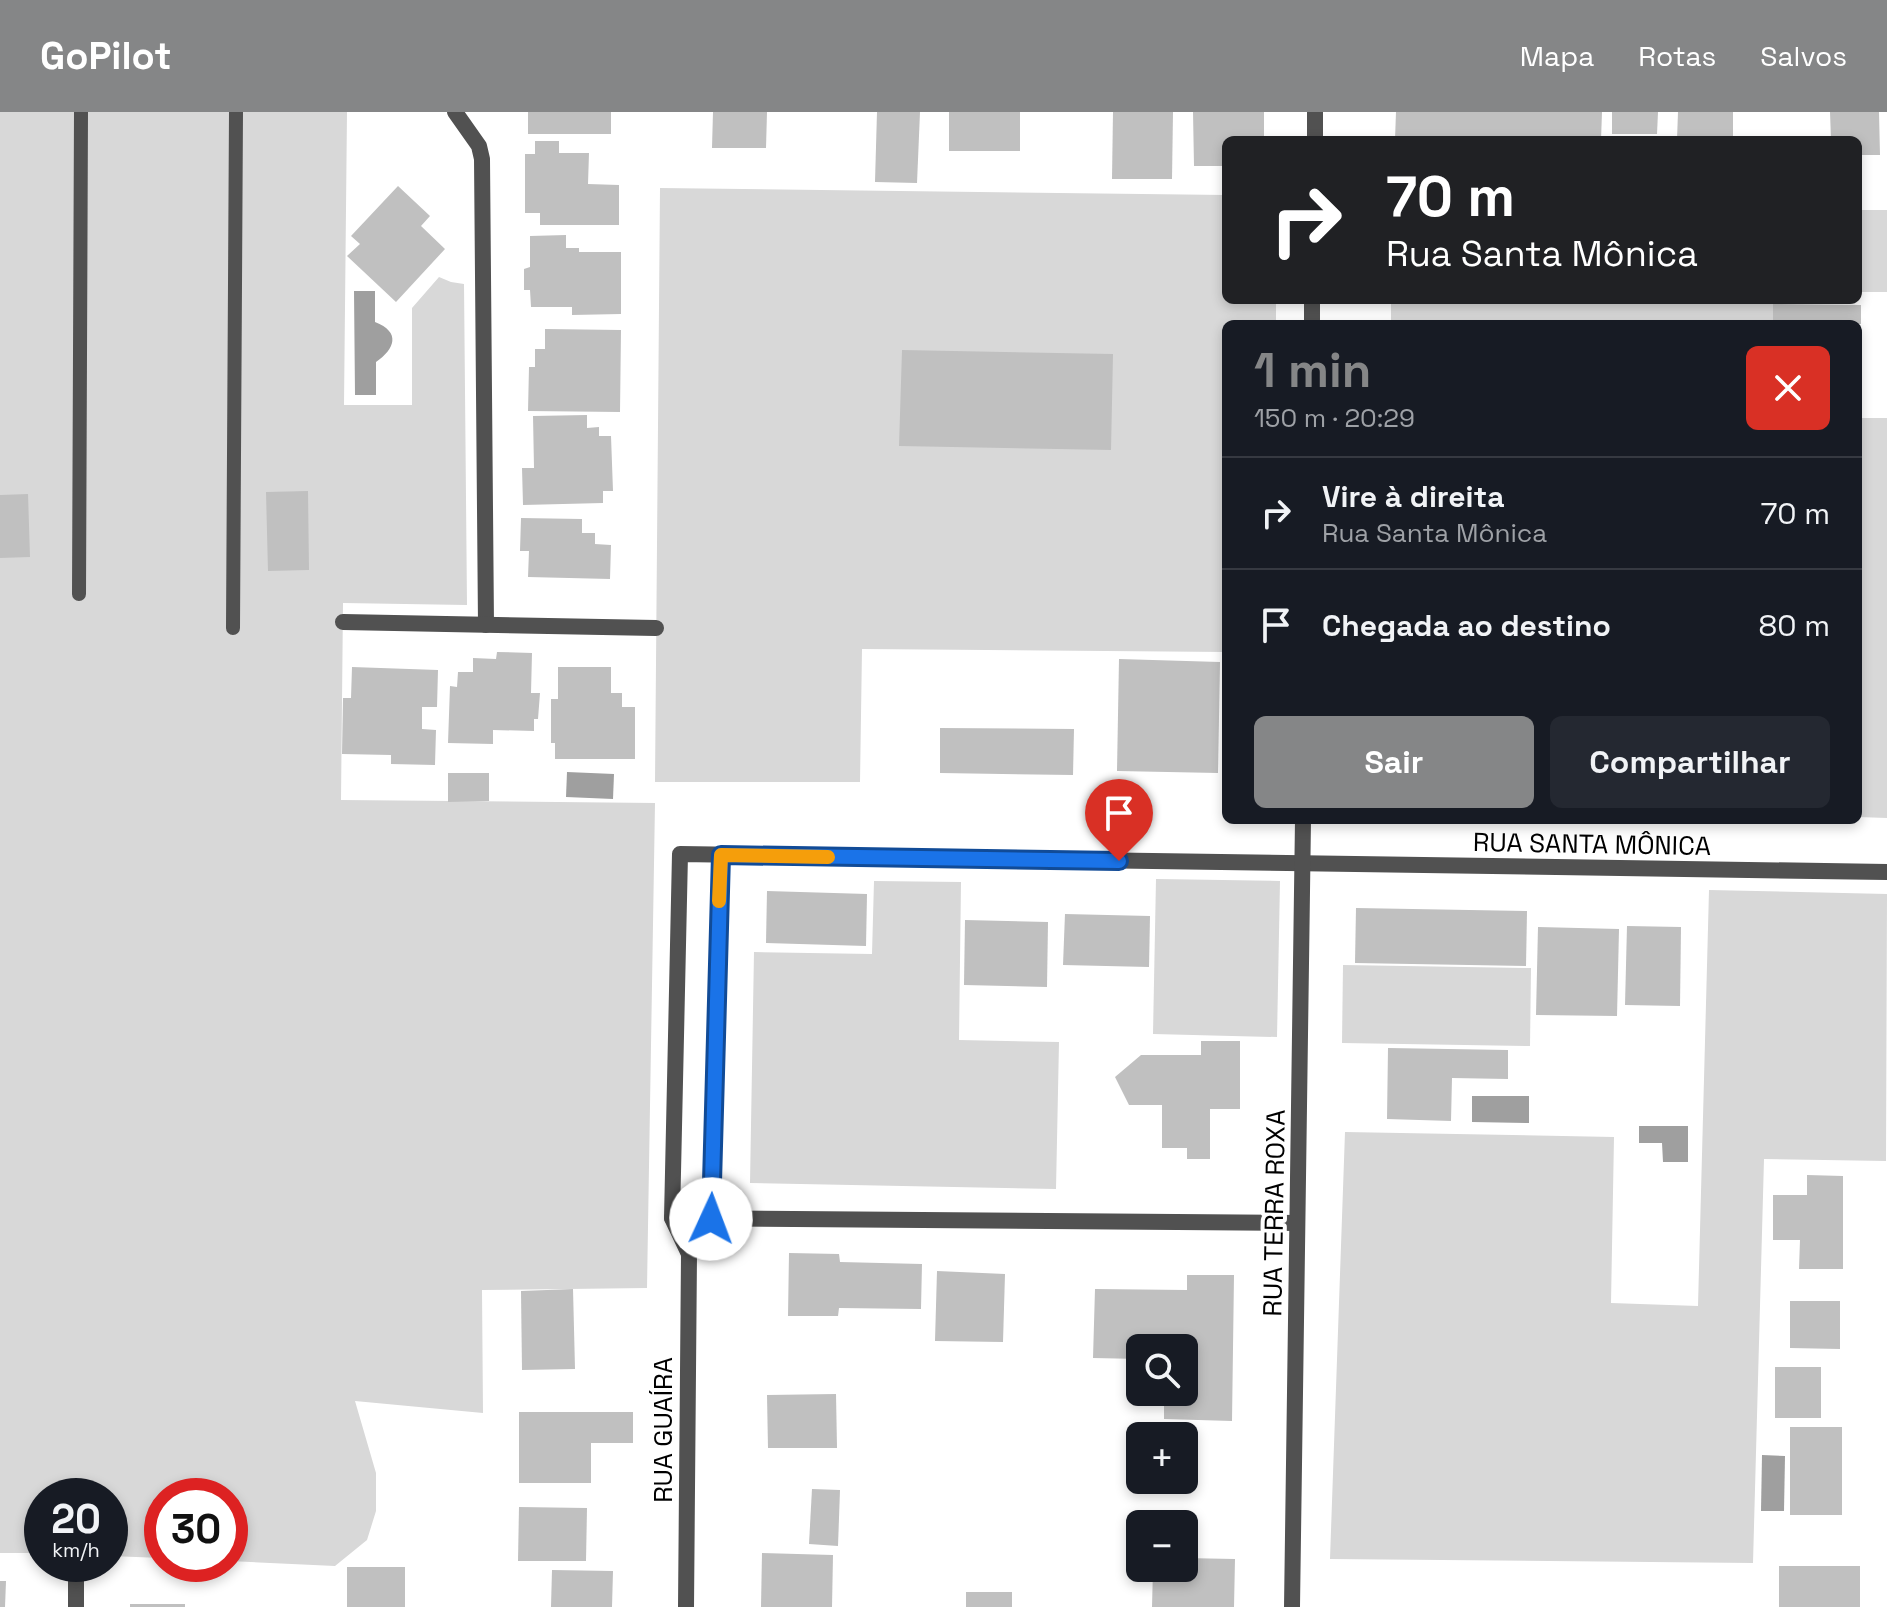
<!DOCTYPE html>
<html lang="pt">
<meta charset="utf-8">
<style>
body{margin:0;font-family:"Space Grotesk",sans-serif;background:#242831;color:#f1f3f6;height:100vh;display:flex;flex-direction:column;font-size:30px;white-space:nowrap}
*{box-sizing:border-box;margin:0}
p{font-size:26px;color:#9ea1a6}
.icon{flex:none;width:44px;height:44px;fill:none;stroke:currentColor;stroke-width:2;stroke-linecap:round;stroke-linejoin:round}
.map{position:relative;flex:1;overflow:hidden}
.side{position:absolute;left:1222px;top:208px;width:640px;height:504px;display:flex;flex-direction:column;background:#171b24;border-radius:12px;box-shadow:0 4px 12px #0003}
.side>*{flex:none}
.banner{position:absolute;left:1222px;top:24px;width:640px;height:168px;border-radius:12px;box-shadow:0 4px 12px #0003;background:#202124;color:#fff;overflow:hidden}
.buttons{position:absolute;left:1126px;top:1222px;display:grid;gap:16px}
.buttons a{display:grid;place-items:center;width:72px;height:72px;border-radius:12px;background:#171b24;box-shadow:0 4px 12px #0003;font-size:40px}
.speed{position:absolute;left:24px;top:1366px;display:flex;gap:16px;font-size:40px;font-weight:700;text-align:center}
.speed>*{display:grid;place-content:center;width:104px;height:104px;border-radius:50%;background:#171b24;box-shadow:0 4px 12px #0003;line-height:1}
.speed small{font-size:20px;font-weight:400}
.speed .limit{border:12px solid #d22;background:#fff;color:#111}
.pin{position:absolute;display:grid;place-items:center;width:68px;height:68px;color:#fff;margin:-82px -34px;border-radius:50% 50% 50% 0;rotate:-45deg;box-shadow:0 0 8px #0007}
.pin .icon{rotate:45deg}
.me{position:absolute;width:88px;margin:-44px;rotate:2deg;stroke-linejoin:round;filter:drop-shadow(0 0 6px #0008)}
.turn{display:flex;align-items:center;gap:28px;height:168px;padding:0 32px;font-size:36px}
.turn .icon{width:104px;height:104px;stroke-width:2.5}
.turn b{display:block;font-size:56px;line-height:68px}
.round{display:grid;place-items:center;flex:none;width:84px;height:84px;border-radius:12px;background:#242831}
.head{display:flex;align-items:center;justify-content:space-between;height:136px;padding:0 32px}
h1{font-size:48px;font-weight:700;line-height:60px;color:#858687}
.cta{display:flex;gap:16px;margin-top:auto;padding:16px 32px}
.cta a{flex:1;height:92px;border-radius:12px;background:#858687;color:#fff;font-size:32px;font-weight:700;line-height:92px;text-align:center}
.cta a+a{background:#242831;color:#f1f3f6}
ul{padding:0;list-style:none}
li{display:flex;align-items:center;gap:24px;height:112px;padding:0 32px;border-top:2px solid #363941}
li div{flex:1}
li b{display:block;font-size:30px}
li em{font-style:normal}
header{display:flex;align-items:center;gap:48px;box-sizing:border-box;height:112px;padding:0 40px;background:#858687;color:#fff}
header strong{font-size:38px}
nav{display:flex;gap:44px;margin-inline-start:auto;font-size:28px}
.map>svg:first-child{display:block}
.green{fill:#d8d8d8}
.water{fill:#9f9f9f}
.building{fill:#c0c0c0}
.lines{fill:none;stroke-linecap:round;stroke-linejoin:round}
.lane{stroke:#515151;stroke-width:14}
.street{stroke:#515151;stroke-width:16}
.route-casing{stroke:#114b97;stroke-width:20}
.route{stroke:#1a73e8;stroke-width:14}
.slow{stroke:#f59e0b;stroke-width:14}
.labels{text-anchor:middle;stroke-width:8;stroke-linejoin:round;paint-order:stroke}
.street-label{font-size:26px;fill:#000;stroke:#fff}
</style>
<header>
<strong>GoPilot</strong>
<nav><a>Mapa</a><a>Rotas</a><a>Salvos</a></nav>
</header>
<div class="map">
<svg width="1887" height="1495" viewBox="0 0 1887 1495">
<rect width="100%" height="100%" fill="#fff"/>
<g class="green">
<polygon points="0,0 347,0 344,293 412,293 412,196 439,165 451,170 464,172 467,493 343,491 341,688 655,691 647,1176 482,1178 483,1301 355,1289 376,1361 376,1399 367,1428 335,1454 230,1449 230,1384 162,1384 162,1446 110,1444 110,1384 42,1384 42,1441 0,1441"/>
<polygon points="660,76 1226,83 1226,188 1276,188 1276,212 1226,212 1226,540 862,537 860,670 655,670"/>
<rect x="1858" y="98" width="29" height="82"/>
<rect x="1391" y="188" width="383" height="24"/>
<polygon points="1858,306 1887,306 1887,706 1858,705"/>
<polygon points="1156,767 1280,769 1277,925 1153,922"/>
<polygon points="874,769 961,770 959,928 1059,930 1056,1077 750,1071 754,840 872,842"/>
<polygon points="1709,778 1887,782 1886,1049 1764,1047 1753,1451 1330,1447 1345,1020 1614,1025 1611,1191 1698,1194"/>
<polygon points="1343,853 1531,856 1530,934 1342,931"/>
</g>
<g class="water">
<path d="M 354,179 L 375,179 L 375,210 C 401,220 395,237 376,250 L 376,283 L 355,283 Z"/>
<polygon points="567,660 614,662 613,687 566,685"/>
<polygon points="1472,984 1529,984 1529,1011 1472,1010"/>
<polygon points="1639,1014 1688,1014 1688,1050 1663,1050 1662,1031 1639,1031"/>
<polygon points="1762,1343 1785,1344 1784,1399 1761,1399"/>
</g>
<g class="building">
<rect x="528" y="0" width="83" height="22"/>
<polygon points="713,0 767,0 766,36 712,36"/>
<polygon points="877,0 920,0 917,71 875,70"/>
<rect x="949" y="0" width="71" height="39"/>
<polygon points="1113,0 1173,0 1172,67 1112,67"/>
<polygon points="1193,0 1264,0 1264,28 1226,28 1226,54 1194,54"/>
<polygon points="1396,0 1602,0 1601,28 1395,28"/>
<polygon points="1612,0 1658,0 1657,22 1612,22"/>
<polygon points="1678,0 1733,0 1733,28 1677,28"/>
<polygon points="1830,0 1879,0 1880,43 1858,43 1858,28 1831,28"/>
<polygon points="535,29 559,29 559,41 589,41 588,72 619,73 619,113 540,113 540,101 525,101 525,42 535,42"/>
<polygon points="398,74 430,104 421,114 445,137 396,190 347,144 360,132 351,124"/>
<polygon points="566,123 566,136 579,136 579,140 621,140 621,202 572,203 572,195 531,195 530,178 524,178 524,157 530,155 530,124"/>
<polygon points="1773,192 1861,193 1861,212 1773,212"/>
<polygon points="545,217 621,218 620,300 528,299 529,255 535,255 535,237 545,237"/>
<polygon points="902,238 1113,242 1111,338 899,334"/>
<polygon points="587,303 587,316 599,315 599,324 611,324 613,379 603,379 603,391 523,393 522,356 534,356 533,304"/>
<polygon points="308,379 309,458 268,459 266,380"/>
<polygon points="28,382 30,445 0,446 0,383"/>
<polygon points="521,406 582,407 582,421 595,421 595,432 611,433 610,467 528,465 529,439 520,439"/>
<polygon points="497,540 532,541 531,581 540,581 538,607 534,607 534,619 493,618 493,632 448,631 450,574 457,575 458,560 473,560 473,546 496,547"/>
<polygon points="1119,547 1220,550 1218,661 1117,659"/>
<polygon points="352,555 438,558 437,595 422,595 422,617 436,618 435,653 391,652 391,643 342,642 343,586 351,586"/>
<polygon points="558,555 611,555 611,581 622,581 622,595 635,595 635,647 555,647 555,631 551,631 551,587 558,587"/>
<polygon points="940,616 1074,617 1073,663 940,661"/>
<polygon points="448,661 489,661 489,689 448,690"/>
<polygon points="767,779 867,782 866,834 766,831"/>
<polygon points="1356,796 1527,799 1526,854 1355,851"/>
<polygon points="1065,802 1150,804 1149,855 1063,853"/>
<polygon points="965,808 1048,810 1047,875 964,873"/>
<polygon points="1627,814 1681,815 1680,894 1625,893"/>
<polygon points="1538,815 1619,817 1617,904 1536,903"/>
<polygon points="1201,929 1240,929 1240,997 1210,997 1210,1047 1187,1047 1187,1036 1162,1036 1162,993 1129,993 1115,965 1141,943 1201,943"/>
<polygon points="1388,936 1508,938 1508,967 1452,966 1451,1009 1387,1007"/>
<polygon points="1807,1063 1843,1064 1843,1157 1799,1157 1800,1128 1773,1128 1773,1083 1807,1083"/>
<polygon points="789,1141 839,1142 840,1150 922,1152 921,1197 839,1196 838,1204 788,1204"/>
<polygon points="937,1159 1005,1162 1003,1230 935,1229"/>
<polygon points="1187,1163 1234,1163 1232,1309 1164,1307 1164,1280 1184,1280 1184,1236 1140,1236 1140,1247 1093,1246 1095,1177 1187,1178"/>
<polygon points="573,1177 575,1257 522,1258 521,1179"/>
<polygon points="1790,1189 1840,1189 1840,1237 1790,1236"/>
<rect x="1775" y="1255" width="46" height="51"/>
<polygon points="836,1282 837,1336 768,1336 767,1283"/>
<polygon points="519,1300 633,1300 633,1331 591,1331 591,1371 519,1371"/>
<rect x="1790" y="1315" width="52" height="88"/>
<polygon points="812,1377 840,1378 838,1434 809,1432"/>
<polygon points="519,1395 587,1396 586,1449 518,1449"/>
<polygon points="762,1441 833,1443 832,1495 761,1495"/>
<polygon points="1184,1446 1235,1447 1234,1495 1152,1495 1153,1456 1184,1456"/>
<rect x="1779" y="1454" width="81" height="41"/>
<rect x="347" y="1455" width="58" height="40"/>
<polygon points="552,1458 613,1459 612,1495 551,1495"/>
<polygon points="0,1469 6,1469 5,1495 0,1495"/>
<rect x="966" y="1480" width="46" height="15"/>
<rect x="130" y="1492" width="55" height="3"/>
</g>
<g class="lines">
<g class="lane">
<polyline points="79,482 81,0"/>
<polyline points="233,516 236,0"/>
</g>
<g class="street">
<polyline points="455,0 479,34 482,47 486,513"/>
<polyline points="1315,28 1315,0"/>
<polyline points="1312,212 1312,188"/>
<polyline points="343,510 656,516"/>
<polyline points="672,1106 1297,1111"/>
<polyline points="689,1142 711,1107 721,743"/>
<polyline points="76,1495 76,1452"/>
<polyline points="686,1495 689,1142 672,1106 680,742 1887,760"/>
<polyline points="1292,1495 1303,708"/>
</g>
</g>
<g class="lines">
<g class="route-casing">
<polyline id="route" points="711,1107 721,743 1119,749"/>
</g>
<use href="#route" class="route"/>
<polyline class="slow" points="719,789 721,743 828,745"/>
</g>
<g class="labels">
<g class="street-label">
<text transform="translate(1592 732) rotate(1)" y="9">RUA SANTA MÔNICA</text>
<text transform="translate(1274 1101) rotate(-89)" y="9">RUA TERRA ROXA</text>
<text transform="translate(663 1318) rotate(-90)" y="9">RUA GUAÍRA</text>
</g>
</g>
</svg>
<div class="buttons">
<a><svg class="icon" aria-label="search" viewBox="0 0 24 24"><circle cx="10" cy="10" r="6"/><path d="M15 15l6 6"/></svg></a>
<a>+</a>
<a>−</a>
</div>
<div class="speed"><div>20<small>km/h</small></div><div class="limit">30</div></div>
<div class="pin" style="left:1119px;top:749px;background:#d93025"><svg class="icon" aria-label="arrive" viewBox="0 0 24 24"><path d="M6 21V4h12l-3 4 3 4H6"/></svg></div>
<svg class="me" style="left:711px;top:1107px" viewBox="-20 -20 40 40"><circle r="19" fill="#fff"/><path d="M0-13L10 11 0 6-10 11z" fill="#1a73e8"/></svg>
<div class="banner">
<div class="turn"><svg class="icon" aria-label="right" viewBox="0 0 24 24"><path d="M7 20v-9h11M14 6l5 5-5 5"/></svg><div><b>70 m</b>Rua Santa Mônica</div></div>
</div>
<section class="side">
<div class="head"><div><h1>1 min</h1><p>150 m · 20:29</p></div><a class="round" style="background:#d93025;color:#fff"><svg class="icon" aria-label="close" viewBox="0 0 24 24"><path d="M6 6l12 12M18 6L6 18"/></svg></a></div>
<ul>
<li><svg class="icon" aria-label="right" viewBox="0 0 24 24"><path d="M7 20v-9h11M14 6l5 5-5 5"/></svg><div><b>Vire à direita</b><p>Rua Santa Mônica</p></div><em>70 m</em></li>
<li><svg class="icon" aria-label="arrive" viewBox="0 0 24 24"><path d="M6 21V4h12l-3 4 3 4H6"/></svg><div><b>Chegada ao destino</b></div><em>80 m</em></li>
</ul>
<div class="cta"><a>Sair</a><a>Compartilhar</a></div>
</section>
</div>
